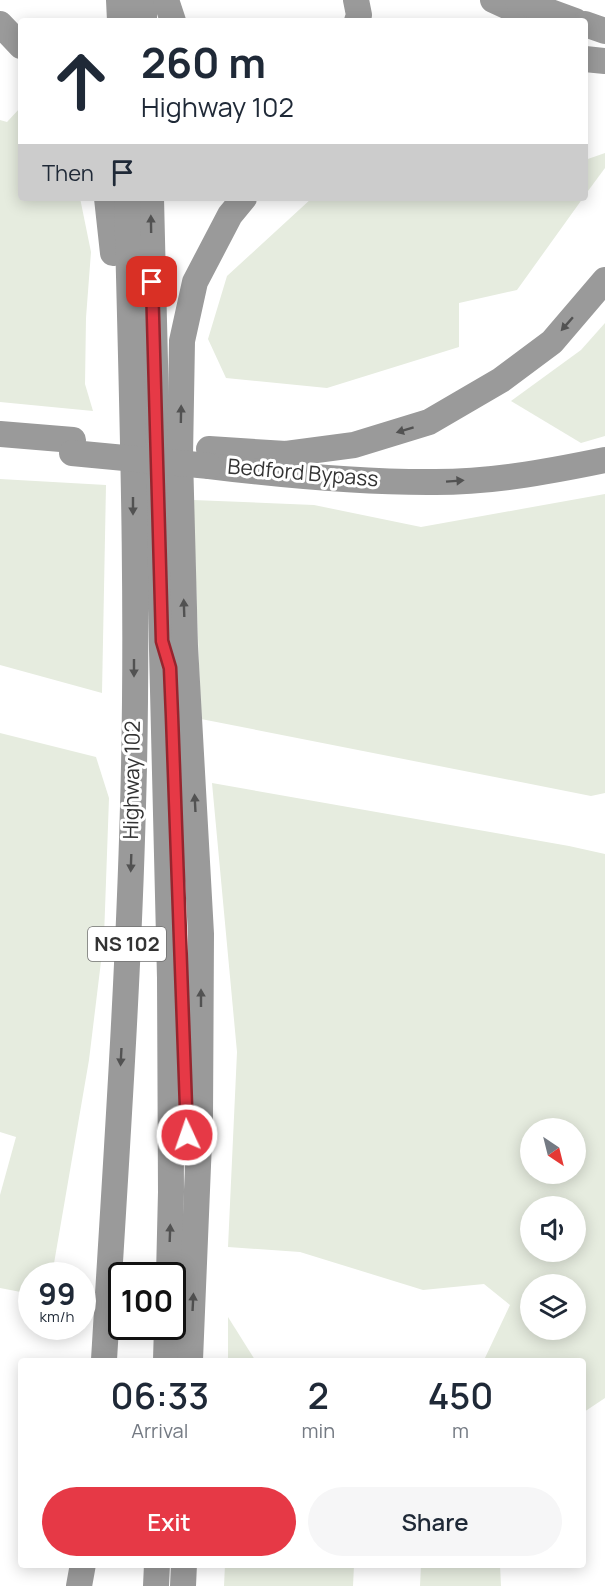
<!DOCTYPE html>
<style>
body{margin:0;font-family:Manrope,sans-serif;background:#f6f6f7;color:#1f2937;height:100vh;display:flex;flex-direction:column;font-size:22px;white-space:nowrap}
*{box-sizing:border-box;margin:0}
p{font-size:20px;color:#747a83}
.icon{flex:none;width:33px;height:33px;fill:none;stroke:currentColor;stroke-width:2;stroke-linecap:round;stroke-linejoin:round}
.map{position:relative;flex:1;overflow:hidden}
.sheet{position:absolute;left:18px;top:1358px;width:568px;height:210px;display:flex;flex-direction:column;background:#fff;border-radius:6px;box-shadow:0 3px 15px #0003}
.sheet>*{flex:none}
.banner{position:absolute;left:18px;top:18px;width:570px;height:183px;border-radius:6px;box-shadow:0 3px 15px #0003;background:#fff;color:#1f2937;overflow:hidden}
.needle{width:39px;rotate:145deg}
.tools{position:absolute;left:520px;top:1118px;display:grid;gap:12px}
.tools a{display:grid;place-items:center;width:66px;height:66px;border-radius:50%;background:#fff;box-shadow:0 3px 15px #0003;font-size:30px}
.speed{position:absolute;left:18px;top:1262px;display:flex;gap:12px;font-size:30px;font-weight:700;text-align:center}
.speed>*{display:grid;place-content:center;width:78px;height:78px;border-radius:50%;background:#fff;box-shadow:0 3px 15px #0003;line-height:1}
.speed small{font-size:15px;font-weight:400}
.speed .limit{border:3px solid #111;border-radius:9px;background:#fff;color:#111}
.pin{position:absolute;display:grid;place-items:center;width:51px;height:51px;color:#fff;margin:-26px;border-radius:12px;box-shadow:0 3px 9px #0006}
.me{position:absolute;width:66px;margin:-33px;rotate:357deg;stroke-linejoin:round;filter:drop-shadow(0 0 4px #0008)}
.turn{display:flex;align-items:center;gap:21px;height:126px;padding:0 24px;font-size:27px}
.turn .icon{width:78px;height:78px;stroke-width:2.5}
.turn b{display:block;font-size:42px;line-height:51px}
.then{display:flex;align-items:center;height:57px;padding:0 24px;background:#0003;gap:12px;font-size:22px}
.eta{display:flex;justify-content:space-evenly;align-items:center;height:102px;text-align:center}
.eta b{font-size:36px;font-weight:600;line-height:42px}
.button{display:flex;gap:12px;margin-top:auto;padding:12px 24px}
.button a{flex:1;height:69px;border-radius:36px;background:#e63946;color:#fff;font-size:24px;font-weight:600;line-height:69px;text-align:center}
.button a+a{background:#f6f6f7;color:#1f2937}
.map>svg:first-child{display:block}
.green{fill:#e6ecdf;fill-rule:evenodd}
.lines{fill:none;stroke-linecap:round;stroke-linejoin:round}
.motorway{stroke:#9a9a9a;stroke-width:26}
.motorway-bridge{stroke:#9a9a9a;stroke-width:26}
.oneway{fill:#525252}
.route-casing{stroke:#96252e;stroke-width:15}
.route{stroke:#e63946;stroke-width:10}
.labels{text-anchor:middle;stroke-width:6;stroke-linejoin:round;paint-order:stroke}
.shield{fill:#fff;stroke:#707070;stroke-width:1.5}
.shield-label{font-size:20px;font-weight:bold;fill:#333}
.street-label{font-size:21px;fill:#333;stroke:#fff}
</style>
<div class="map">
<svg width="605" height="1586" viewBox="0 0 605 1586">
<rect width="100%" height="100%" fill="#fff"/>
<g class="green">
<polygon points="21,107 21,198 80,198 91,252 86,318 85,384 93,411 0,402 0,120 7,122"/>
<polygon points="605,153 605,168 585,195 585,160"/>
<polygon points="312,198 583,198 517,290 459,303 459,347 327,388 226,378 208,339 227,276"/>
<polygon points="605,323 605,436 581,443 511,401 581,350"/>
<polygon points="0,479 106,485 102,693 0,665"/>
<polygon points="605,494 605,793 591,796 201,719 193,500 314,505 421,527"/>
<polygon points="0,733 96,757 109,798 104,937 89,1060 52,1275 32,1275 31,1294 0,1288 0,1195 16,1137 0,1132"/>
<path d="M 212,783 L 569,846 L 605,854 L 605,1398 L 584,1412 L 584,1360 L 484,1360 L 510,1305 L 484,1284 L 423,1290 L 300,1252 L 228,1247 L 237,1052 ZM 531,1128 L 576,1128 L 576,1173 L 531,1173 ZM 531,1206 L 576,1206 L 576,1251 L 531,1251 ZM 531,1284 L 576,1284 L 576,1329 L 531,1329 Z"/>
<polygon points="228,1317 255,1360 228,1360"/>
<polygon points="225,1565 354,1565 353,1586 224,1586"/>
<polygon points="421,1565 500,1565 501,1586 420,1586"/>
</g>
<g class="lines">
<g class="motorway">
<polyline points="119,0 120,21"/>
<polyline points="144,0 144,21"/>
<polyline points="166,0 173,21"/>
<polyline points="356,0 359,15 357,21"/>
<polyline points="493,0 533,18"/>
<polyline points="518,0 575,21"/>
<polyline points="0,24 21,46"/>
<polyline points="585,24 605,31"/>
<polyline points="585,59 605,61"/>
<polyline points="107,198 113,253"/>
<polyline points="151,198 170,978 171,1192 169,1275"/>
<polyline points="0,434 73,440"/>
<polyline points="209,449 286,454 354,445 429,422 501,380 552,342 605,280"/>
<path d="M 209,466 C 281,475 355,482 428,482 C 487,483 547,472 605,460"/>
<path d="M 104,1360 C 115,1176 128,991 133,806 C 139,603 132,400 127,198"/>
<polyline points="166,1360 167,1326"/>
<polyline points="190,1360 200,1117 201,934 185,646 180,456 182,341 195,282 230,215 244,198"/>
<polyline points="79,1586 83,1564"/>
<polyline points="156,1586 157,1564"/>
<polyline points="183,1586 184,1564"/>
</g>
<polyline class="motorway-bridge" points="72,453 209,466"/>
</g>
<defs><path id="oneway-solid" d="M-6-.8H1V-3.2L6.5 0L1 3.2V.8H-6Z" transform="scale(1.5)"/></defs>
<g class="oneway">
<use href="#oneway-solid" transform="translate(151 224) rotate(-91)"/>
<use href="#oneway-solid" transform="translate(567 324) rotate(131)"/>
<use href="#oneway-solid" transform="translate(181 414) rotate(-89)"/>
<use href="#oneway-solid" transform="translate(405 430) rotate(163)"/>
<use href="#oneway-solid" transform="translate(455 481) rotate(-4)"/>
<use href="#oneway-solid" transform="translate(133 506) rotate(90)"/>
<use href="#oneway-solid" transform="translate(184 608) rotate(-92)"/>
<use href="#oneway-solid" transform="translate(134 668) rotate(90)"/>
<use href="#oneway-solid" transform="translate(195 803) rotate(-93)"/>
<use href="#oneway-solid" transform="translate(131 863) rotate(92)"/>
<use href="#oneway-solid" transform="translate(201 998) rotate(-90)"/>
<use href="#oneway-solid" transform="translate(121 1057) rotate(93)"/>
<use href="#oneway-solid" transform="translate(170 1233) rotate(-88)"/>
<use href="#oneway-solid" transform="translate(193 1302) rotate(-87)"/>
</g>
<g class="lines">
<g class="route-casing">
<polyline id="route" points="152,282 162,641 170,668 172,716 187,1135"/>
</g>
<use href="#route" class="route"/>
</g>
<g class="labels">
<rect class="shield" x="88" y="927" width="78" height="34" rx="4.5"/>
<g class="shield-label">
<text x="127" y="951">NS 102</text>
</g>
<g class="street-label">
<text transform="translate(303 473) rotate(5)" y="7">Bedford Bypass</text>
<text transform="translate(132 780) rotate(-89)" y="7">Highway 102</text>
</g>
</g>
</svg>
<div class="tools">
<a><svg class="needle" viewBox="-14 -14 28 28"><path d="M0-13l5 13h-10z" fill="#e53935"/><path d="M0 13l5-13h-10z" fill="#747a83"/></svg></a>
<a><svg class="icon" aria-label="sound" viewBox="0 0 24 24"><path d="M4 9h4l5-4v14l-5-4H4zM17 9q2 3 0 6"/></svg></a>
<a><svg class="icon" aria-label="layers" viewBox="0 0 24 24"><path d="M12 4l9 5-9 5-9-5zM3 14l9 5 9-5"/></svg></a>
</div>
<div class="speed"><div>99<small>km/h</small></div><div class="limit">100</div></div>
<div class="pin" style="left:152px;top:282px;background:#d93025"><svg class="icon" aria-label="arrive" viewBox="0 0 24 24"><path d="M6 21V4h12l-3 4 3 4H6"/></svg></div>
<svg class="me" style="left:187px;top:1135px" viewBox="-20 -20 40 40"><circle r="17" fill="#e63946" stroke="#fff" stroke-width="3"/><path d="M0-11L8 9 0 5-8 9z" fill="#fff"/></svg>
<div class="banner">
<div class="turn"><svg class="icon" aria-label="ahead" viewBox="0 0 24 24"><path d="M12 20V5M6 11l6-6 6 6"/></svg><div><b>260 m</b>Highway 102</div></div>
<div class="then">Then<svg class="icon" aria-label="arrive" viewBox="0 0 24 24"><path d="M6 21V4h12l-3 4 3 4H6"/></svg></div>
</div>
<section class="sheet">
<div class="eta">
<div><b>06:33</b><p>Arrival</p></div>
<div><b>2</b><p>min</p></div>
<div><b>450</b><p>m</p></div>
</div>
<div class="button"><a>Exit</a><a>Share</a></div>
</section>
</div>
